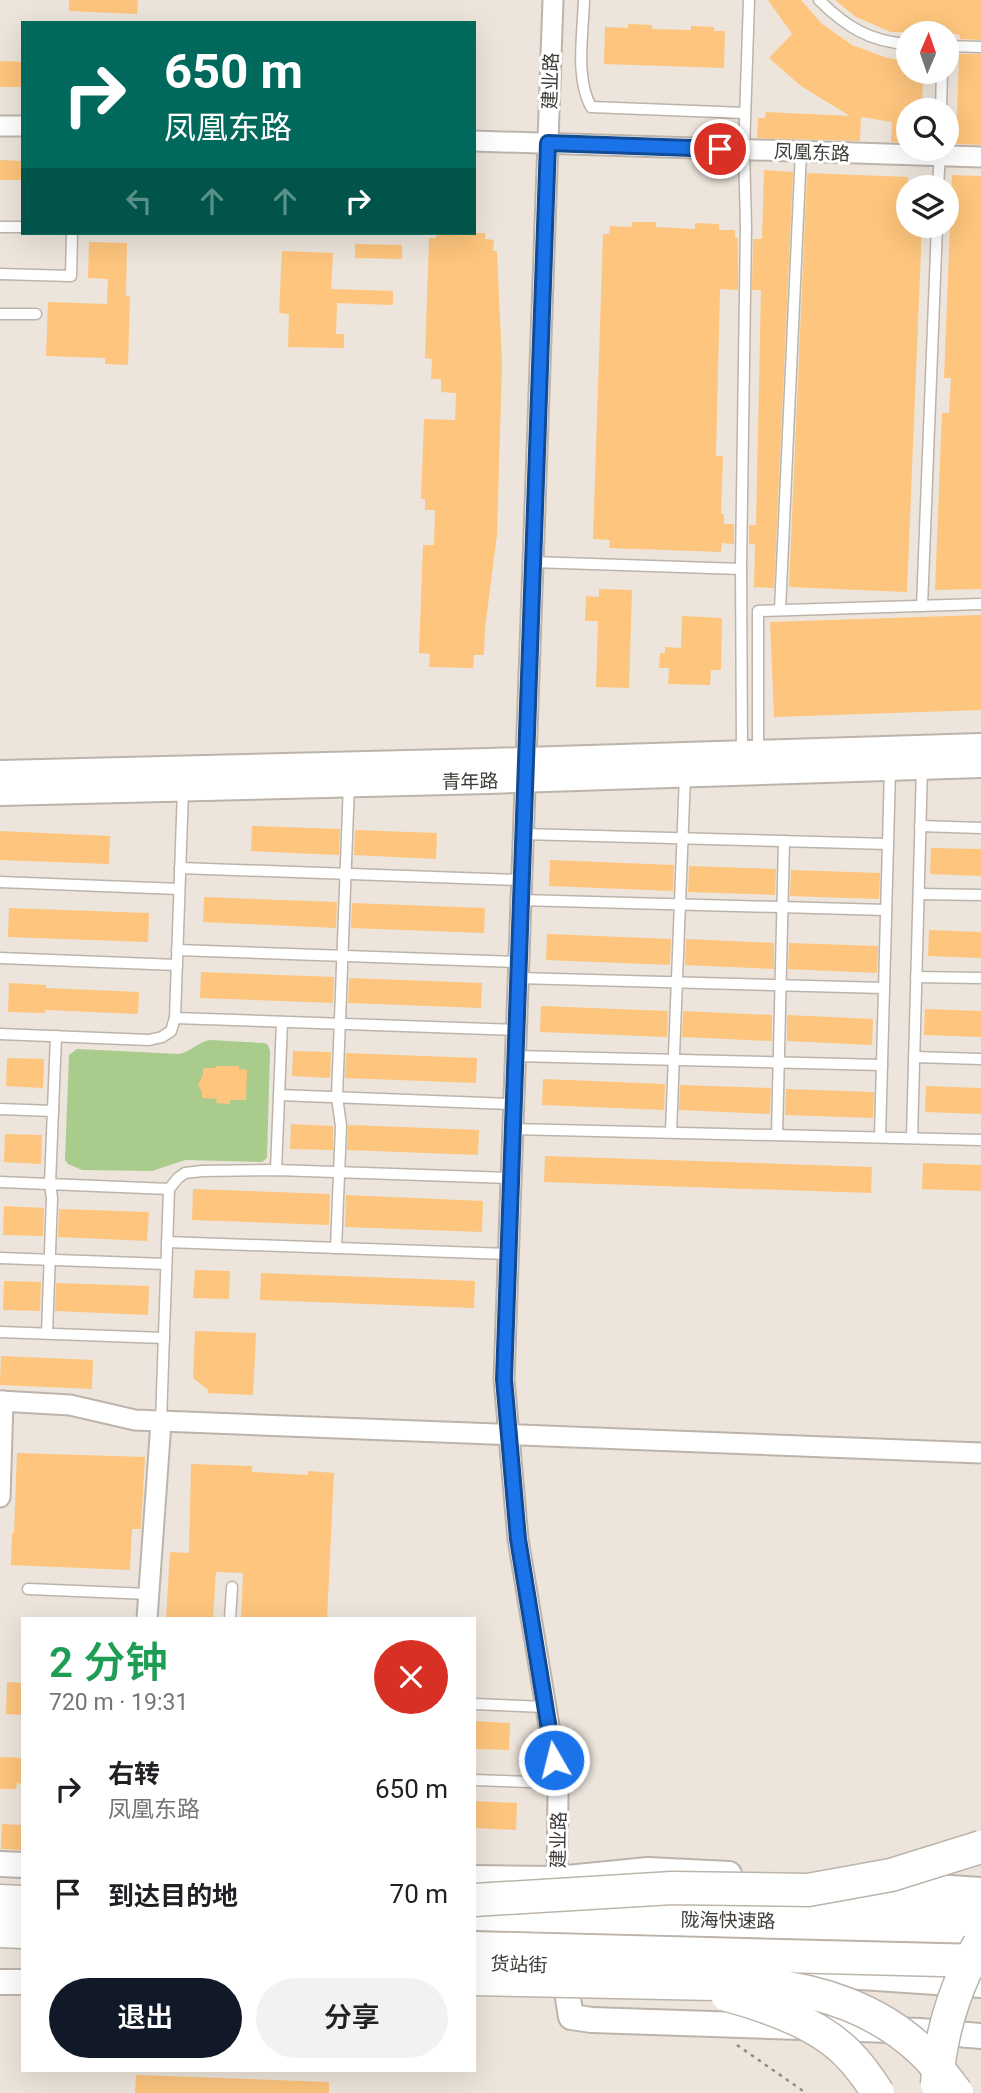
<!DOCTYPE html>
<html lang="zh">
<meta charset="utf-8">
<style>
body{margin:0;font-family:Roboto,"Noto Sans SC",sans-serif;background:#f2f2f2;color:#202124;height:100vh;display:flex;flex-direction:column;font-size:26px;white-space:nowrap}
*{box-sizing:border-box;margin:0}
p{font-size:23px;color:#757577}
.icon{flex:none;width:38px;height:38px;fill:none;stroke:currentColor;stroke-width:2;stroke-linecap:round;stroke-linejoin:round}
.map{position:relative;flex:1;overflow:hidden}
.panel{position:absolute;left:21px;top:1617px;width:455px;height:455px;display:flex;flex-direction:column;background:#fff;border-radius:0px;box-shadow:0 7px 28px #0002}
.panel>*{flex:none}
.banner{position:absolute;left:21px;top:21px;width:455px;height:214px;border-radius:0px;box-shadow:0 7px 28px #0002;background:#00695c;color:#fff;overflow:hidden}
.needle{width:46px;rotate:2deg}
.buttons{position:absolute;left:896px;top:21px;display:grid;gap:14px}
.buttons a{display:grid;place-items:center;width:63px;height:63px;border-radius:50%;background:#fff;box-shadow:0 7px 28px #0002;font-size:35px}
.pin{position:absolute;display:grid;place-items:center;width:60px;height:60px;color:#fff;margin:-30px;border:4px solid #fff;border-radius:50%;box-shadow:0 2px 7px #0007}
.me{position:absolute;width:77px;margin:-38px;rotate:352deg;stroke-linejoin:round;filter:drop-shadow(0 0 5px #0008)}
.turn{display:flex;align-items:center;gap:24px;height:147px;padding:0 28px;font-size:32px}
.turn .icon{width:91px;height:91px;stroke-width:2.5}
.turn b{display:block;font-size:49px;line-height:60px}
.lanes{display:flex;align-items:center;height:66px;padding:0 28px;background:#0003;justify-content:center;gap:35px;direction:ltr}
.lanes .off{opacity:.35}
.round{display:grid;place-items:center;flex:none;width:74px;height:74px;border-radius:37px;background:#f2f2f2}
.summary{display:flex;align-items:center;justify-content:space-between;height:119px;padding:0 28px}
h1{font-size:42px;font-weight:600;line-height:52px;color:#1e9e55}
.primary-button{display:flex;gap:14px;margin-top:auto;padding:14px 28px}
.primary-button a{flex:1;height:80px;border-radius:42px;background:#111827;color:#fff;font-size:28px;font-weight:600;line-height:80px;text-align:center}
.primary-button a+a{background:#f2f2f2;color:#202124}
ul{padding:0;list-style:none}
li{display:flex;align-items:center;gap:21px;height:105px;padding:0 28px}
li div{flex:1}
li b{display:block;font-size:26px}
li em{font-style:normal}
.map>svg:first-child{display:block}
.green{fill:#a9cb8c}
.building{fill:#fdc57d}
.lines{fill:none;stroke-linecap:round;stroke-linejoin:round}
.service-casing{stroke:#bcb4ab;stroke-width:13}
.minor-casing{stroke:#bcb4ab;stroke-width:23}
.tertiary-casing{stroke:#bcb4ab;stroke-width:28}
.trunk-casing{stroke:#bcb4ab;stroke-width:35}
.path{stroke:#908b84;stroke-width:2.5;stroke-dasharray:3.5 5;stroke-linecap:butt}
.service{stroke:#fff;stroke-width:10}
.minor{stroke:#fff;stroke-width:19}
.tertiary{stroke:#fff;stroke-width:24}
.trunk{stroke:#fff;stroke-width:32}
.trunk-bridge-casing{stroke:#bcb4ab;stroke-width:35;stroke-linecap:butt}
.trunk-bridge{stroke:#fff;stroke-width:32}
.route-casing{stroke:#114b97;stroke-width:18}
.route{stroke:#1a73e8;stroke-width:12}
.labels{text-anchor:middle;stroke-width:6;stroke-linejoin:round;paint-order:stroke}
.street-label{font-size:19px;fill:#3f3c38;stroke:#fff}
</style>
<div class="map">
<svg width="981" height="2093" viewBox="0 0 981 2093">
<rect width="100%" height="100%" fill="#ede5db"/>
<path class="green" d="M 210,1040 L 264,1043 L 268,1045 L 270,1051 L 267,1158 L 262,1162 L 185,1160 L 152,1171 L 82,1170 L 68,1164 L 65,1160 L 69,1055 L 77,1049 L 179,1054 C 192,1051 196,1043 210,1040 Z"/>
<g class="building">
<polygon points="69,0 138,0 137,14 69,11"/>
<polygon points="768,0 801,0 822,24 852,45 887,58 908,61 908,72 923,72 922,110 908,110 908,142 891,142 892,122 861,117 860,141 757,138 758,118 765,118 766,112 850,116 801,86 769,58 792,34"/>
<polygon points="835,0 981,0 981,40 960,39 960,35 947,33 891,32 856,17"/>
<polygon points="628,24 652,25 652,29 691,30 691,26 714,27 714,31 725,31 724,68 604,64 605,27 628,28"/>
<polygon points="959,54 981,54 981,145 956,144"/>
<polygon points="0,61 23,62 23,87 0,87"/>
<polygon points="0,160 23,161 23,180 0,180"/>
<polygon points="764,170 793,172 774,588 754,587 755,544 749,544 749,525 756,525 761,290 752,290 753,239 762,239"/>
<polygon points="807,173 908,177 908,226 922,226 907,592 789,587"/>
<polygon points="952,175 981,176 981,589 935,590 942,413 949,413 951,378 944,378"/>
<polygon points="632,222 656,222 656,227 695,229 695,223 719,224 719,230 735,230 735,238 738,238 738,290 720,289 716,456 723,456 721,514 724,514 724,524 734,524 734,544 722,543 721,552 609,548 610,540 593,539 603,234 609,234 610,226 632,227"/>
<polygon points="437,233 485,233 485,239 494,240 493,251 497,251 502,364 497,534 485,629 484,655 474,655 473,668 429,667 430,654 419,653 423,545 434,545 435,510 425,510 425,499 421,499 424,419 455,420 456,393 441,392 441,379 431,379 432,359 425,358 429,238 436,238"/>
<polygon points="89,242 127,243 126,296 130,296 128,365 105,364 105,358 46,356 48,302 107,304 108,279 88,278"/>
<polygon points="355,244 402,245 402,259 355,258"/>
<polygon points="282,251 333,253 331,289 393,291 393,305 337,303 336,334 344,334 344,348 288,347 289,314 279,313"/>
<polygon points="599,589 632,590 629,688 596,687 598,621 585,621 586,596 599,597"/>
<polygon points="981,615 981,710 774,717 770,622"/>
<polygon points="682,616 722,618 721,670 711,670 710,685 668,684 669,668 659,668 660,653 665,653 665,647 681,648"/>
<polygon points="252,826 340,829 339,855 251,851"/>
<polygon points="355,830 437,833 436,859 354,855"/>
<polygon points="0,831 110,836 109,864 0,860"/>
<polygon points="931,848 981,849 981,876 930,874"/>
<polygon points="550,860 674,865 673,891 549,886"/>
<polygon points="689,866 776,869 775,895 688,892"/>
<polygon points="791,870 880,873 879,899 790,896"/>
<polygon points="204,897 337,902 336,928 203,922"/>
<polygon points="352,903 485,908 484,933 351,928"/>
<polygon points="9,908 149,913 148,942 8,937"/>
<polygon points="929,930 981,932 981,958 928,956"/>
<polygon points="547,934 671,939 670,965 546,960"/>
<polygon points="686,939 774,943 774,969 685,965"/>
<polygon points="789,943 878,946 877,973 788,969"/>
<polygon points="201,972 334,977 333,1003 200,998"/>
<polygon points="349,978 482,983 481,1008 348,1003"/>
<polygon points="9,983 46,985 46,988 139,992 138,1014 45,1010 45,1013 8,1012"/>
<polygon points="541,1006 668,1011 667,1037 540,1032"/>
<polygon points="925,1009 981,1011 981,1037 924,1035"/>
<polygon points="683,1011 772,1015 772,1041 682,1037"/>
<polygon points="787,1015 873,1019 872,1045 787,1041"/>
<polygon points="293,1051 331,1052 330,1078 292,1076"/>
<polygon points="346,1053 477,1058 476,1083 345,1078"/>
<polygon points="7,1058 44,1059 43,1088 6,1086"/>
<polygon points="216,1066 239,1066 239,1069 247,1070 246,1100 230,1100 230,1104 216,1103 217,1099 202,1098 202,1092 198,1085 203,1074 203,1068 216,1068"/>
<polygon points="543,1079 665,1084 664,1110 542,1105"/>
<polygon points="680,1085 771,1088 770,1114 679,1110"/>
<polygon points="926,1086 981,1088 981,1114 925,1112"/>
<polygon points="786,1089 874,1092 873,1118 785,1115"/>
<polygon points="291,1124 333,1126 333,1150 290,1149"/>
<polygon points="350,1125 479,1130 478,1155 347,1150 348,1126"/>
<polygon points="5,1134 42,1135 41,1164 4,1162"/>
<polygon points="545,1156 872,1167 871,1193 544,1182"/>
<polygon points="923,1163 981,1165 981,1191 922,1189"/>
<polygon points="193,1189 330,1194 329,1225 192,1220"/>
<polygon points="346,1195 483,1201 482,1232 345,1227"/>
<polygon points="4,1206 44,1208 43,1236 3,1235"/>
<polygon points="59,1209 149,1212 147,1241 58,1237"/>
<polygon points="195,1270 230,1271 229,1299 193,1298"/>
<polygon points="261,1273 475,1281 474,1308 260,1300"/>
<polygon points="4,1281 41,1282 40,1311 3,1310"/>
<polygon points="56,1283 149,1286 148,1315 55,1311"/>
<polygon points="195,1331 256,1333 253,1395 207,1393 208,1390 193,1378"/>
<polygon points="1,1356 93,1360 92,1389 0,1385"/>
<polygon points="17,1453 145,1457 141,1529 132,1529 130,1570 11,1565 12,1533 14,1533"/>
<polygon points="191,1464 252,1466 252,1472 308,1475 308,1471 334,1473 327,1619 241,1619 243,1573 216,1572 213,1619 166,1619 170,1552 189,1553"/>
<polygon points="7,1682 23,1683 23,1715 6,1714"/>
<polygon points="474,1721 510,1723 509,1750 474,1749"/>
<polygon points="0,1757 23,1758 23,1784 17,1783 16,1789 0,1789"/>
<polygon points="474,1801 517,1803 516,1830 474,1828"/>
<polygon points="2,1824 23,1825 23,1850 1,1849"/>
<polygon points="136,2075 329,2082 329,2093 135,2093"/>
</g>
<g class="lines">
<g class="service-casing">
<g id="service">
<path d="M 584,0 C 583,34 575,78 591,107 L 745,113"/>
<path d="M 819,0 C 845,26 870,42 908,44"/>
<polyline points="947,46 981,47"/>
<polyline points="941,110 942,72"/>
<polyline points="938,187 940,153"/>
<polyline points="0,227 23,227"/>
<polyline points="0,274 71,276 72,233"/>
<polyline points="0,314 36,314"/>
<polyline points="533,562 741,569"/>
<polyline points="922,606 937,226"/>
<polyline points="780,610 801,151"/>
<polyline points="758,751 758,611 981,604"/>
<polyline points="742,752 741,565 746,226 744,150 749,0"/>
<polyline points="920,826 981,828"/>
<polyline points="523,834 888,844"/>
<polyline points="180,868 520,880"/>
<polyline points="0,882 179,889"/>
<polyline points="919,894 981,895"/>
<polyline points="520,900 886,910"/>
<polyline points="177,950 517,962"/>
<polyline points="0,958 177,965"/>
<polyline points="916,977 981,978"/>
<polyline points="518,978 884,988"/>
<polyline points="175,1018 515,1030"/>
<polyline points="0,1034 149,1040 162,1037 171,1031 175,1018 183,789"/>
<polyline points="515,1056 882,1065"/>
<polyline points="914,1057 981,1059"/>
<polyline points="279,1095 513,1104"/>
<polyline points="0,1109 53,1111"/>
<polyline points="512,1129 981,1140"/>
<polyline points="671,1132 685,775"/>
<polyline points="777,1135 784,841"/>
<polyline points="880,1137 890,770"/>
<polyline points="912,1138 922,767"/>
<polyline points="276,1170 282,1022"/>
<polyline points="0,1182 169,1189"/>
<polyline points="167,1242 508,1254"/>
<polyline points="336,1248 341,1126 337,1097 349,784"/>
<polyline points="0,1258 166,1264"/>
<polyline points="0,1332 164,1338"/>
<polyline points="47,1333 52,1198 50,1184 56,1036"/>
<polyline points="161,1422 169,1189 178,1178 185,1173 202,1171 276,1170 510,1178"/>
<polyline points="28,1589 149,1594"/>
<polyline points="230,1619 232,1587"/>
<polyline points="474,1704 546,1707"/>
<polyline points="474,1780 557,1783"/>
</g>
</g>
<g class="minor-casing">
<g id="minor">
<polyline points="553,0 504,1379 518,1539 551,1738 558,1794 557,1879"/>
<polyline points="0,126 23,126"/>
<polyline points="474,141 981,157"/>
<polyline points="0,1401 70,1405 135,1420 981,1453"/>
<polyline points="0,1497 3,1401"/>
<polyline points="147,1619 161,1422"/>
</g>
</g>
<g class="tertiary-casing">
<g id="tertiary">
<polyline points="0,773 488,761 981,746"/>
<polyline points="0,793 488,781 981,765"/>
<polyline points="0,1864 23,1865"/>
<polyline points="474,1878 557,1879 648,1870 729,1874"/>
<polyline points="877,1883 981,1890"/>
<polyline points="780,1904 981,1910"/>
<polyline points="563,1966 571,2017 592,2020 920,2031 981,2036"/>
<polyline points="769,1973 861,1977 981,1985"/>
<polyline points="0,1982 23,1982"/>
</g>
</g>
<g class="trunk-casing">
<g id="trunk">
<polyline points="0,1901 23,1902"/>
<polyline points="474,1914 981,1927"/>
<polyline points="0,1931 23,1932"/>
</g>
</g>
<polyline class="path" points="737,2045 806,2093"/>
<use href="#service" class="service"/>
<use href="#minor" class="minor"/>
<use href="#tertiary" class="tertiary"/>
<use href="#trunk" class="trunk"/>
<g class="trunk-bridge-casing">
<g id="trunk-bridge">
<polyline points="474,1900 672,1888 808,1890 891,1875 981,1847"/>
<polyline points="474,1948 981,1961"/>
<path d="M 474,1979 L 763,1985 C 821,1990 879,2010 922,2051 C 935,2063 946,2079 957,2093"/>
<path d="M 727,1995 C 767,2006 818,2023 848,2054 C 860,2066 869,2079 878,2093"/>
<path d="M 937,2084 C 940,2034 955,1987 979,1944"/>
</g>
</g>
<use href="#trunk-bridge" class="trunk-bridge"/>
</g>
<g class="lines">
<g class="route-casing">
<polyline id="route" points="554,1760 518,1539 504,1379 548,143 720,149"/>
</g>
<use href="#route" class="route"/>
</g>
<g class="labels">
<g class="street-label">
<text transform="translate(550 81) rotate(-88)" y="7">建业路</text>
<text transform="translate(812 152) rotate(2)" y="7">凤凰东路</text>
<text transform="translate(470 781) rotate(-1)" y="7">青年路</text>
<text transform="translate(558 1840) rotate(-89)" y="7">建业路</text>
<text transform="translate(728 1920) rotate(1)" y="7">陇海快速路</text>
<text transform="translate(519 1964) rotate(2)" y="7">货站街</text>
</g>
</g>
</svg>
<div class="buttons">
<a><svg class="needle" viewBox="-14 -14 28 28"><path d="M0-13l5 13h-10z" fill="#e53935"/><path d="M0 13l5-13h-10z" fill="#757577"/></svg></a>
<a><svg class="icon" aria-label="search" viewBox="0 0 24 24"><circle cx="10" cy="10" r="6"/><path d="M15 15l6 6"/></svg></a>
<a><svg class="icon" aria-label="layers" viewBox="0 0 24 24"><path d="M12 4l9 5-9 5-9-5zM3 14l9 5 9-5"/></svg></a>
</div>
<div class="pin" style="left:720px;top:149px;background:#d93025"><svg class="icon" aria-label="arrive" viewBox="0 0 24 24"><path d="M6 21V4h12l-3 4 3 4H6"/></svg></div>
<svg class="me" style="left:554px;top:1760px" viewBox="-20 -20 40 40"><circle r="17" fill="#1a73e8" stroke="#fff" stroke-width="3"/><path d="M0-11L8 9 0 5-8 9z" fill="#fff"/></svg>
<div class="banner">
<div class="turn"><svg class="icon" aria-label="right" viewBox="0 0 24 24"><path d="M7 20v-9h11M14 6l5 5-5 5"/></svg><div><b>650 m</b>凤凰东路</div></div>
<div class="lanes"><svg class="icon off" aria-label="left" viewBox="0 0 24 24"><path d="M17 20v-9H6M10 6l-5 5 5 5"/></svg><svg class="icon off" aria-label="ahead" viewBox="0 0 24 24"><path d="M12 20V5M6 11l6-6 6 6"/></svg><svg class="icon off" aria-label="ahead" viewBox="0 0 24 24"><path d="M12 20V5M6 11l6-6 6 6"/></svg><svg class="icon" aria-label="right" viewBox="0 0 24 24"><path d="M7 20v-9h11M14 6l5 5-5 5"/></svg></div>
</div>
<section class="panel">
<div class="summary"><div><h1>2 分钟</h1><p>720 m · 19:31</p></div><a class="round" style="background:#d93025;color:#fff"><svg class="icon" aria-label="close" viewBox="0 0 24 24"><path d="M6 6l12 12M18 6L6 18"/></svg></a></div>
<ul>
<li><svg class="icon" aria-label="right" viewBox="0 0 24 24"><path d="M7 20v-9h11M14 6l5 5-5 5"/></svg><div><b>右转</b><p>凤凰东路</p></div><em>650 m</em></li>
<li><svg class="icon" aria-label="arrive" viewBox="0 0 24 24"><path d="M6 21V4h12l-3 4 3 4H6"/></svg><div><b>到达目的地</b></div><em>70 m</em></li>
</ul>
<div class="primary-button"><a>退出</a><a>分享</a></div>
</section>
</div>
